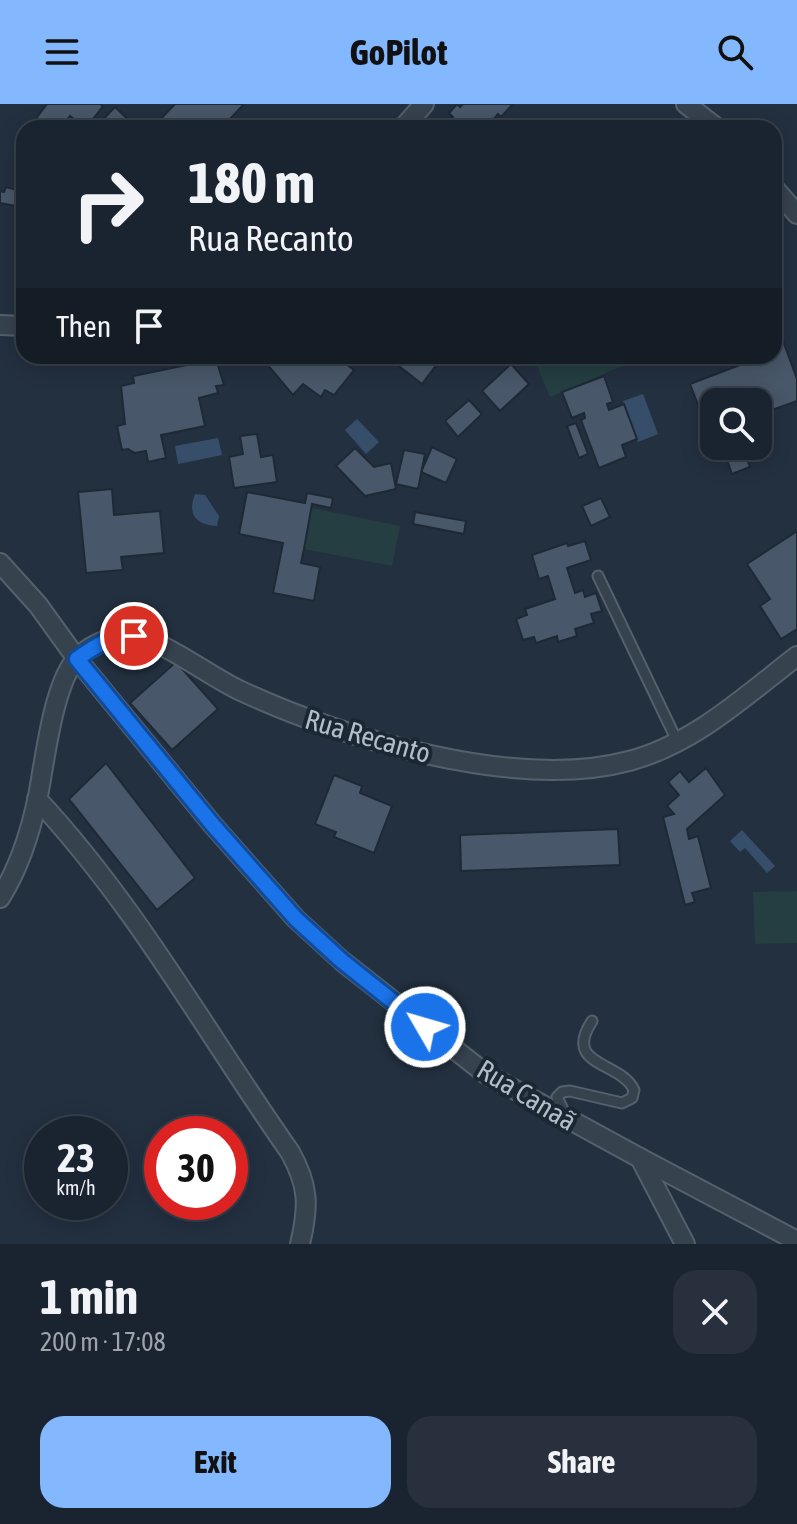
<!DOCTYPE html>
<meta charset="utf-8">
<style>
body{margin:0;font-family:"Asap Condensed",sans-serif;background:#27303c;color:#f1f3f6;height:100vh;display:flex;flex-direction:column;font-size:30px;white-space:nowrap}
*{box-sizing:border-box;margin:0}
p{font-size:26px;color:#9fa4ab}
.icon{flex:none;width:44px;height:44px;fill:none;stroke:currentColor;stroke-width:2;stroke-linecap:round;stroke-linejoin:round}
.map{position:relative;height:1140px;overflow:hidden}
.drawer{display:flex;flex-direction:column;background:#1a2430;flex:1}
.drawer>*{flex:none}
.hud{position:absolute;left:16px;top:16px;width:766px;height:244px;border-radius:24px;box-shadow:0 4px 20px #0003,0 0 0 2px #38414c;background:#1a2430;color:#f1f3f6;overflow:hidden}
.tools{position:absolute;left:700px;top:284px;display:grid;gap:16px}
.tools a{display:grid;place-items:center;width:72px;height:72px;border-radius:16px;background:#1a2430;box-shadow:0 4px 20px #0003,0 0 0 2px #38414c;font-size:40px}
.speed{position:absolute;left:24px;top:1012px;display:flex;gap:16px;font-size:40px;font-weight:700;text-align:center}
.speed>*{display:grid;place-content:center;width:104px;height:104px;border-radius:50%;background:#1a2430;box-shadow:0 4px 20px #0003,0 0 0 2px #38414c;line-height:1}
.speed small{font-size:20px;font-weight:400}
.speed .limit{border:12px solid #d22;background:#fff;color:#111}
.pin{position:absolute;display:grid;place-items:center;width:68px;height:68px;color:#fff;margin:-34px;border:4px solid #fff;border-radius:50%;box-shadow:0 2px 8px #0007}
.me{position:absolute;width:88px;margin:-44px;rotate:308deg;stroke-linejoin:round;filter:drop-shadow(0 0 6px #0008)}
.turn{display:flex;align-items:center;gap:28px;height:168px;padding:0 40px;font-size:36px}
.turn .icon{width:104px;height:104px;stroke-width:2.5}
.turn b{display:block;font-size:56px;line-height:68px}
.then{display:flex;align-items:center;height:76px;padding:0 40px;background:#0003;gap:16px;font-size:30px}
.round{display:grid;place-items:center;flex:none;width:84px;height:84px;border-radius:24px;background:#27303c}
.summary{display:flex;align-items:center;justify-content:space-between;height:136px;padding:0 40px}
h1{font-size:48px;font-weight:700;line-height:60px}
.action{display:flex;gap:16px;margin-top:auto;padding:16px 40px}
.action a{flex:1;height:92px;border-radius:24px;background:#84b8fe;color:#111;font-size:32px;font-weight:700;line-height:92px;text-align:center}
.action a+a{background:#27303c;color:#f1f3f6}
header{display:flex;justify-content:space-between;align-items:center;height:104px;padding:0 40px;background:#84b8fe;color:#111;font-size:36px;font-weight:700}
.map>svg:first-child{display:block}
.green{fill:#253e41}
.water{fill:#374e6a}
.building{fill:#485769;stroke:#1e2936;stroke-width:2}
.lines{fill:none;stroke-linecap:round;stroke-linejoin:round}
.service-casing{stroke:#55606d;stroke-width:13}
.minor-casing{stroke:#55606d;stroke-width:22}
.service{stroke:#37424f;stroke-width:9}
.minor{stroke:#37424f;stroke-width:18}
.route-casing{stroke:#114b97;stroke-width:20}
.route{stroke:#1a73e8;stroke-width:14}
.labels{text-anchor:middle;stroke-width:8;stroke-linejoin:round;paint-order:stroke}
.street-label{font-size:28px;fill:#b3bdca;stroke:#1c2734}
</style>
<header><svg class="icon" aria-label="menu" viewBox="0 0 24 24"><path d="M4 6h16M4 12h16M4 18h16"/></svg>GoPilot<svg class="icon" aria-label="search" viewBox="0 0 24 24"><circle cx="10" cy="10" r="6"/><path d="M15 15l6 6"/></svg></header>
<div class="map">
<svg width="797" height="1140" viewBox="0 0 797 1140">
<rect width="100%" height="100%" fill="#233040"/>
<g class="green">
<polygon points="533,252 642,252 643,253 550,293"/>
<polygon points="312,404 400,422 392,462 304,445"/>
<polygon points="797,787 797,839 755,840 753,788"/>
</g>
<g class="water">
<polygon points="643,290 658,330 638,338 623,297"/>
<polygon points="357,315 379,338 366,350 345,326"/>
<polygon points="218,334 222,351 178,360 175,342"/>
<path d="M 195,390 L 205,391 L 219,412 L 217,422 C 196,421 187,411 195,390 Z"/>
<polygon points="742,726 775,762 767,769 745,744 740,748 730,737"/>
</g>
<g class="building">
<polygon points="47,0 100,0 103,2 86,24 70,12 61,24 29,24"/>
<polygon points="175,0 244,0 228,17 235,24 152,24"/>
<polygon points="457,0 460,3 463,0 513,0 501,13 498,10 488,22 490,24 443,24 453,13 449,9"/>
<polygon points="115,3 137,24 95,24"/>
<polygon points="6,83 24,88 24,108 16,102 0,99 0,87 4,88"/>
<polygon points="783,237 797,275 797,297 761,310 758,298 714,298 714,321 707,324 690,280 745,259 744,252 774,252 774,241"/>
<polygon points="260,252 335,252 354,266 334,291 325,286 321,293 303,280 293,291"/>
<polygon points="386,252 443,252 422,280"/>
<polygon points="216,255 224,281 216,282 218,289 199,294 205,322 161,331 166,354 148,358 146,347 135,349 128,345 122,346 117,322 125,320 121,282 134,279 133,272"/>
<polygon points="511,260 529,280 500,307 482,287"/>
<polygon points="604,272 613,298 607,300 609,306 624,300 637,335 622,341 626,353 599,364 581,316 585,314 584,309 572,314 562,288"/>
<polygon points="469,296 482,310 458,333 445,317"/>
<polygon points="576,319 588,350 579,354 567,322"/>
<polygon points="257,330 261,353 273,351 277,378 234,384 229,353 243,350 240,332"/>
<polygon points="432,343 457,355 446,379 421,368"/>
<polygon points="355,344 374,363 391,359 396,385 365,392 336,362"/>
<polygon points="404,346 425,350 418,385 396,380"/>
<polygon points="745,350 750,363 732,370 727,356"/>
<polygon points="112,385 114,411 160,407 164,449 121,453 123,466 86,469 78,388"/>
<polygon points="247,388 305,399 307,389 333,394 331,404 312,400 304,445 301,459 320,463 314,497 273,489 283,439 239,430"/>
<polygon points="601,394 610,413 591,422 582,402"/>
<polygon points="415,408 466,417 464,430 413,420"/>
<polygon points="797,427 797,525 781,535 760,502 770,495 747,460"/>
<polygon points="585,437 591,456 567,464 575,489 583,486 585,493 596,489 602,507 591,510 594,519 575,525 577,532 558,538 557,532 536,539 534,533 523,536 516,515 527,511 525,505 555,495 548,472 539,475 532,451 567,439 568,442"/>
<polygon points="176,558 218,605 172,646 130,599"/>
<polygon points="106,659 195,774 157,806 69,695"/>
<polygon points="706,664 725,691 687,725 689,735 698,732 711,784 692,789 695,798 685,801 663,713 674,710 667,702 679,691 668,678 680,667 689,678"/>
<polygon points="334,671 362,682 360,689 392,702 374,749 334,733 336,728 315,720"/>
<polygon points="618,725 620,761 461,767 460,731"/>
</g>
<g class="lines">
<g class="service-casing">
<g id="service">
<polyline points="598,472 678,639"/>
<path d="M 564,1008 L 557,993 L 562,988 L 570,987 L 622,999 L 632,994 L 634,986 C 621,957 562,963 592,917"/>
</g>
</g>
<g class="minor-casing">
<g id="minor">
<polyline points="686,0 717,24"/>
<polyline points="403,24 424,0"/>
<polyline points="774,84 797,110"/>
<polyline points="0,221 24,222"/>
<polyline points="0,459 38,501 77,555 212,720 296,815 342,857 486,970 640,1054 685,1140"/>
<path d="M 37,695 C 136,801 207,930 290,1048 C 309,1082 309,1102 300,1140"/>
<path d="M 0,794 C 19,764 31,726 38,692 C 45,657 53,578 78,553 C 92,540 114,530 133,532 C 166,537 210,573 241,587 C 344,635 517,687 629,657 C 694,640 745,592 797,552"/>
<polyline points="640,1054 797,1137"/>
</g>
</g>
<use href="#service" class="service"/>
<use href="#minor" class="minor"/>
</g>
<g class="lines">
<g class="route-casing">
<path id="route" d="M 134,532 C 110,533 96,541 77,555 L 212,720 L 296,815 L 342,857 L 425,923"/>
</g>
<use href="#route" class="route"/>
</g>
<g class="labels">
<g class="street-label">
<text transform="translate(368 632) rotate(16)" y="10">Rua Recanto</text>
<text transform="translate(527 991) rotate(31)" y="10">Rua Canaã</text>
</g>
</g>
</svg>
<div class="tools">
<a><svg class="icon" aria-label="search" viewBox="0 0 24 24"><circle cx="10" cy="10" r="6"/><path d="M15 15l6 6"/></svg></a>
</div>
<div class="speed"><div>23<small>km/h</small></div><div class="limit">30</div></div>
<div class="pin" style="left:134px;top:532px;background:#d93025"><svg class="icon" aria-label="arrive" viewBox="0 0 24 24"><path d="M6 21V4h12l-3 4 3 4H6"/></svg></div>
<svg class="me" style="left:425px;top:923px" viewBox="-20 -20 40 40"><circle r="17" fill="#1a73e8" stroke="#fff" stroke-width="3"/><path d="M0-11L8 9 0 5-8 9z" fill="#fff"/></svg>
<div class="hud">
<div class="turn"><svg class="icon" aria-label="right" viewBox="0 0 24 24"><path d="M7 20v-9h11M14 6l5 5-5 5"/></svg><div><b>180 m</b>Rua Recanto</div></div>
<div class="then">Then<svg class="icon" aria-label="arrive" viewBox="0 0 24 24"><path d="M6 21V4h12l-3 4 3 4H6"/></svg></div>
</div>
</div>
<section class="drawer">
<div class="summary"><div><h1>1 min</h1><p>200 m · 17:08</p></div><a class="round"><svg class="icon" aria-label="close" viewBox="0 0 24 24"><path d="M6 6l12 12M18 6L6 18"/></svg></a></div>
<div class="action"><a>Exit</a><a>Share</a></div>
</section>
